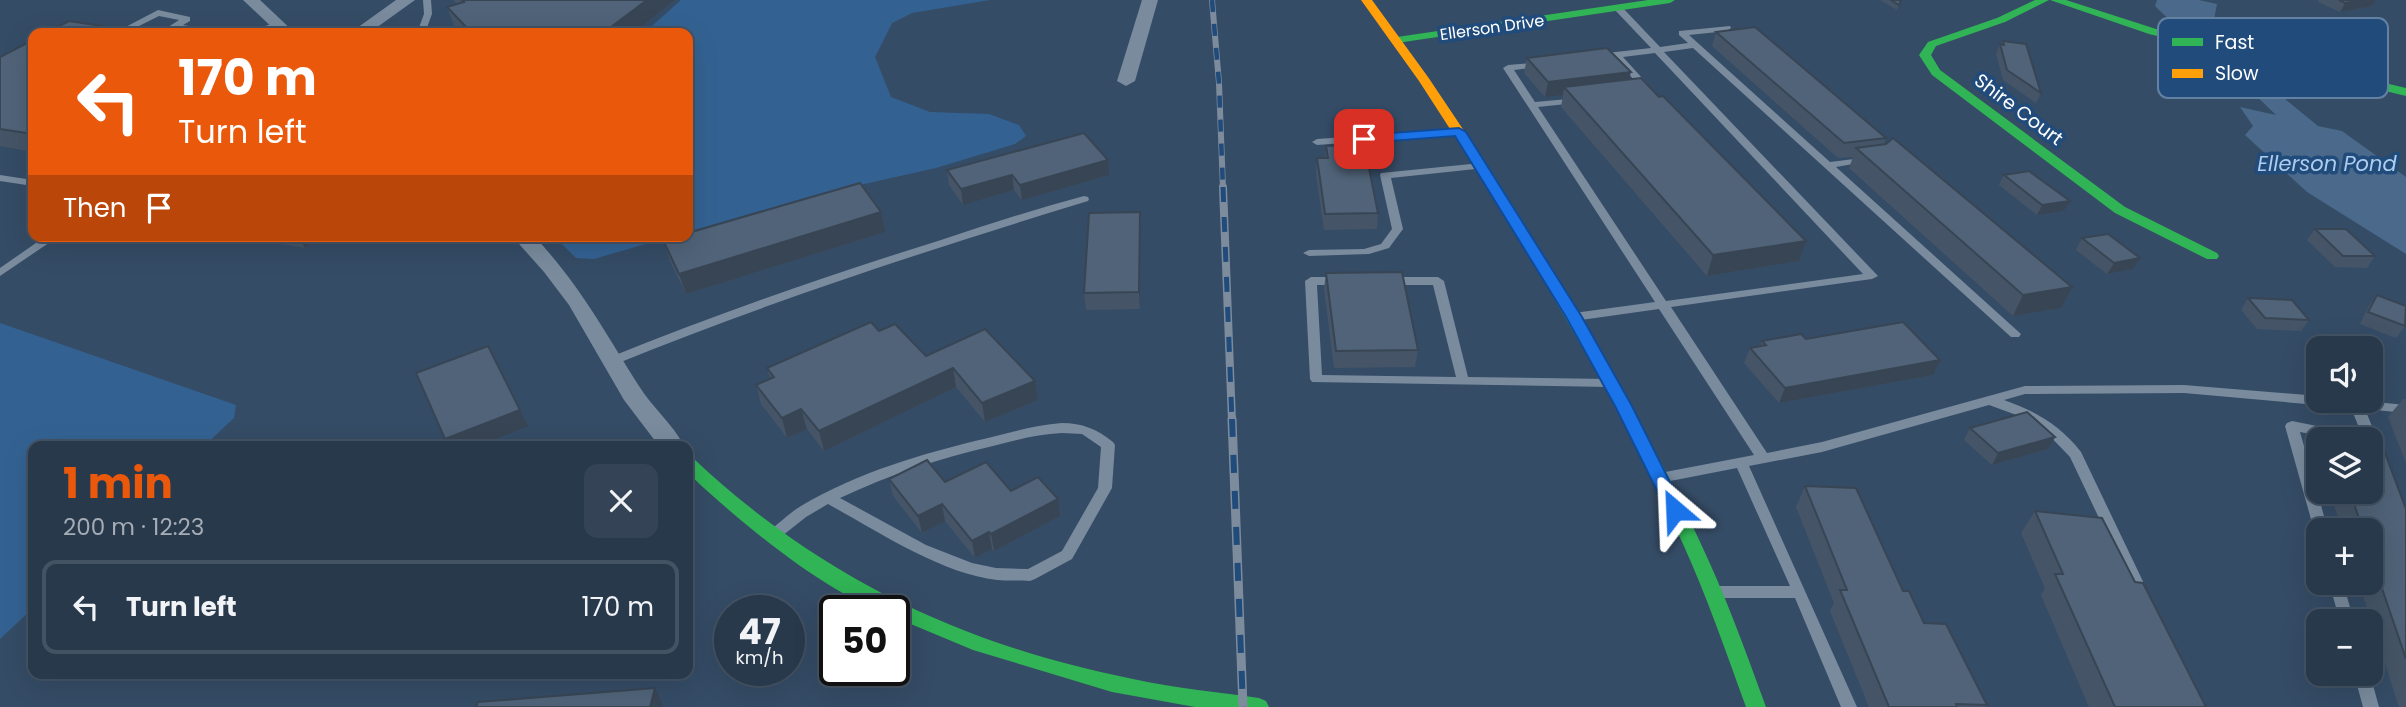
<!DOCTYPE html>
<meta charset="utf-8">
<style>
body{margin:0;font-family:Poppins,sans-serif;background:#344456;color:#f1f3f6;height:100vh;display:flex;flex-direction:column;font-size:26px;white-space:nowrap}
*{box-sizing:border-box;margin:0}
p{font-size:23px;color:#a5acb5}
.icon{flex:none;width:38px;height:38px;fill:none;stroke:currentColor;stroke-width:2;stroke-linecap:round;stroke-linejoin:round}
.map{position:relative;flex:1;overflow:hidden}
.side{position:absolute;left:28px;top:441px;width:665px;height:238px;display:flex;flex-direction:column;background:#28394c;border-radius:14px;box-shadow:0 7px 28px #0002,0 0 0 2px #445364}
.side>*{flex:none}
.banner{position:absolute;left:28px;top:28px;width:665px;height:214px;border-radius:14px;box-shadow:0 7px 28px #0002,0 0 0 2px #445364;background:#ea580c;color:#fff;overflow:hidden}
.buttons{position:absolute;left:2306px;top:336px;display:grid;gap:14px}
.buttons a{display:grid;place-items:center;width:77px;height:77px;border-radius:14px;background:#28394c;box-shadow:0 7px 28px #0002,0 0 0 2px #445364;font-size:35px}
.speed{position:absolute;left:714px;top:595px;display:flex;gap:14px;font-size:35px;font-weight:700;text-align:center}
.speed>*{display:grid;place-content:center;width:91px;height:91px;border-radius:50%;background:#28394c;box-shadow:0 7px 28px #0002,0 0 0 2px #445364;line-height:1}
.speed small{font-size:18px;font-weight:400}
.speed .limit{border:4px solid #111;border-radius:10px;background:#fff;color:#111}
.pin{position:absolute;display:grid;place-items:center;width:60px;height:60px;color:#fff;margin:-30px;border-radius:14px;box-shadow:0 4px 10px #0006}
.me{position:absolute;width:77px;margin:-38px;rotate:334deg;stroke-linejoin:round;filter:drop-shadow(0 0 5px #0008)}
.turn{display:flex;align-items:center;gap:24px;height:147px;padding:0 35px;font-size:32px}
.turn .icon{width:91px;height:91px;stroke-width:2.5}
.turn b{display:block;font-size:49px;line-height:60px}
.then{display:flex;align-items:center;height:66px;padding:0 35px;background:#0003;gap:14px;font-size:26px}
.round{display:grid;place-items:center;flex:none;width:74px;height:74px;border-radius:14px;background:#344456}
.headline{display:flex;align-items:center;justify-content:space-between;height:119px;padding:0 35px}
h1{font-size:42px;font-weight:700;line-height:52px;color:#ea580c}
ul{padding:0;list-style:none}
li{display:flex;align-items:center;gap:21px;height:94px;margin:0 14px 10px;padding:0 21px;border:4px solid #445364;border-radius:14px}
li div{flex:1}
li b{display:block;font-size:26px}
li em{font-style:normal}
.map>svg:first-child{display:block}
.green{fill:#336292}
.water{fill:#4a698b}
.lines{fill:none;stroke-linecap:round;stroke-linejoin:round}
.lane{fill:#798b9d;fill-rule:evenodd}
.street{fill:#798b9d;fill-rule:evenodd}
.fast{fill:#30b455;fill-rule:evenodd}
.slow{fill:#ff9f0a;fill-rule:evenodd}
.rail-far2-casing{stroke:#7c8c9d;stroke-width:6}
.rail-far1-casing{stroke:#7c8c9d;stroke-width:8}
.rail-casing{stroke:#7c8c9d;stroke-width:9}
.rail-far2{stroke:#204b7b;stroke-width:4.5;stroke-dasharray:12;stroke-linecap:butt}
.rail-far1{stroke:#204b7b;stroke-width:5;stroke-dasharray:15;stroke-linecap:butt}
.rail{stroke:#204b7b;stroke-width:6;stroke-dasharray:18;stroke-linecap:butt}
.wall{fill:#455567}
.shaded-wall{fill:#384554}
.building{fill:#506378;stroke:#384554;stroke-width:2}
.route{fill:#1a73e8;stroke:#114b97;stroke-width:2}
.labels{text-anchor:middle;stroke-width:7;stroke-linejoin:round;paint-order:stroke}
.far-street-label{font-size:16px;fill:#fff;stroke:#204b7b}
.street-label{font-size:19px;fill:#fff;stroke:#204b7b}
.water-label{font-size:21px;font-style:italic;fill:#adcdee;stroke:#204b7b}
.key{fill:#204b7b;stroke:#6381a3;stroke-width:2}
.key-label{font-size:19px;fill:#fff}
</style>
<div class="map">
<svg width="2406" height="707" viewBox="0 0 2406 707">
<rect width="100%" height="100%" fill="#354c66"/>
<g class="green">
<polygon points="681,0 990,0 912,13 892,23 875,57 891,97 930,112 989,114 1019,125 1026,136 1015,144 936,168 815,195 688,232 688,33 644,33"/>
<polygon points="554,236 673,236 594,259 576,258"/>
<polygon points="0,323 236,405 234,418 204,446 33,446 33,608 0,639"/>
</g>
<g class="water">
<path d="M 2157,0 L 2199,0 L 2217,4 L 2212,29 L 2226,46 C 2193,39 2179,30 2155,6 Z"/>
<polygon points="2211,52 2233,56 2318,126 2342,131 2406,177 2406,254 2307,192 2245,135 2253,126 2240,107 2276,115"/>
</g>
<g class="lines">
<g class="lane">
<polygon points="423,0 431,0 432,14 425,33 417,33 424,14"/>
<path d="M 1615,6 L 1621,6 L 1660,47 L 1688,43 L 1679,35 L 1679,31 L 1730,26 L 1731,28 L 1727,31 L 1689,35 L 1830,162 L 1870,157 L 1870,161 L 1836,167 L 2021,334 L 2019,337 L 2011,337 L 1693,48 L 1664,52 L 1878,276 L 1872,279 L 1671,307 L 1767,453 L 1822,442 L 2025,386 L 2184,385 L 2319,396 L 2319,401 L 2365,401 L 2406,405 L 2406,413 L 2365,409 L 2378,441 L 2376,444 L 2371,446 L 2371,439 L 2337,439 L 2300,432 L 2328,530 L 2319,530 L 2319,535 L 2314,530 L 2285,426 L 2287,423 L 2292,421 L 2362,435 L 2351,408 L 2184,393 L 2025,394 L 2004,400 C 2035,411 2060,425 2081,452 L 2150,596 L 2148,600 L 2143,602 L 2138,600 L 2136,596 L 2070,457 L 2044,430 L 2022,417 L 1989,405 L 1822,452 L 1749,466 L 1857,707 L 1841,707 L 1795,598 L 1715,598 L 1710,596 L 1708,592 L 1710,588 L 1715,586 L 1790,586 L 1737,468 L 1660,483 L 1655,481 L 1653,478 L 1655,475 L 1660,473 L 1754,455 L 1659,309 L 1574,321 L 1568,317 L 1574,313 L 1655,302 L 1503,68 L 1508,65 L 1544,62 L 1544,66 L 1514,70 L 1535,102 L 1579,98 L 1579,102 L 1576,103 L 1538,107 L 1666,301 L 1863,274 L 1655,53 L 1623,57 L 1653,90 L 1648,93 L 1645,92 L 1614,58 L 1595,59 L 1595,55 L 1598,54 L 1651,48 L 1615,10 Z"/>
<polygon points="158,10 190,17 190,21 183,25 211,30 215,33 198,33 176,29 169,33 159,33 179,20 159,16 131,30 138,33 120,33 118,31"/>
<polygon points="277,22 280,23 280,27 257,33 244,33"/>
<polygon points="1459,129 1462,130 1462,134 1317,145 1312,142 1317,139"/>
<polygon points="1481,163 1485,164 1485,168 1391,178 1403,229 1389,248 1369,254 1309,256 1303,253 1309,250 1364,249 1381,244 1392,229 1380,175 1381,173"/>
<polygon points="0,175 33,180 33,186 0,181"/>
<path d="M 1084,196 L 1088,197 L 1089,199 L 1088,201 C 928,250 771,301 616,364 L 608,364 L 606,361 L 608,358 C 717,314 828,275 941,240 C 988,224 1036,209 1084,196 Z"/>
<polygon points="46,236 59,236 0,276 0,268"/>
<polygon points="1311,277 1342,277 1348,281 1342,285 1317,285 1322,375 1456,377 1433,285 1388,285 1382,281 1388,277 1438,277 1444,281 1468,377 1610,379 1616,383 1610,387 1312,382 1310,379 1305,281"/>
<path d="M 1062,423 C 1082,423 1097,429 1113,442 L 1115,445 L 1112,488 L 1072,559 L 1035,579 L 1030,581 C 1019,580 1008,581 997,580 C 942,574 877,531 828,504 L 806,517 L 777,540 L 772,541 L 767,540 L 765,536 L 767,532 C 779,524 789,513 801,506 C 858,472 924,453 988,438 C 1012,432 1036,425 1062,423 ZM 1062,433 L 1082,434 L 1101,447 L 1098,488 L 1062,551 L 1028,569 L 996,568 L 972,563 L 926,545 L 840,498 C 889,475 940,458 993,446 C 1016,440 1038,434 1062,433 Z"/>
<polygon points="2329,583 2343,583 2354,621 2340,621"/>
<polygon points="2354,674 2370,674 2379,707 2363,707"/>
</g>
<g class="street">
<polygon points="243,0 260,0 295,33 278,33"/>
<polygon points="396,0 415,0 369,33 350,33"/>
<polygon points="1142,0 1158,0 1135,81 1126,86 1117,81"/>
<path d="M 512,236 L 534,236 C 580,285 604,331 639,386 C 652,407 673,424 684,446 L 659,446 L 624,400 L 569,305 L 544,272 Z"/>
</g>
<g class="fast">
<polygon points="1648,0 1675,0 1670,3 1397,43 1391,40 1397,37"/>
<polygon points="2035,0 2049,0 2005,22 1936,46 1931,55 1940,70 2125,207 2217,253 2219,256 2217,259 2207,259 2115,213 1932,75 1919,55 1928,42 1997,18"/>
<polygon points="2050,0 2066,0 2156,29 2406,88 2406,96 2149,34"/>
<path d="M 1488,173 L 1495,177 C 1569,296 1642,416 1701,544 C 1726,597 1746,652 1766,707 L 1746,707 C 1726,652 1707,597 1683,544 C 1625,416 1554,296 1481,177 Z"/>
<path d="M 688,457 L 694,459 C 821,578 963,645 1133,679 C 1175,688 1217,692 1259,698 L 1266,701 L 1269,707 L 1195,707 L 1112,692 L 973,650 L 894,617 L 894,611 C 843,611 726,510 688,473 Z"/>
</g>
<polygon class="slow" points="1361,0 1372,0 1428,77 1495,177 1493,180 1483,180 1419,81"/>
<g class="rail-far2-casing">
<polyline id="rail-far2" points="1212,0 1219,83 1223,189"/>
</g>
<g class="rail-far1-casing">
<polyline id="rail-far1" points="1223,187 1232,421"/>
</g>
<g class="rail-casing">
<polyline id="rail" points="1232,419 1243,707"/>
</g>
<use href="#rail-far2" class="rail-far2"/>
<use href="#rail-far1" class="rail-far1"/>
<use href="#rail" class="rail"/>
</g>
<g class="wall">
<polygon points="454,0 675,0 633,33 458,33 461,32 454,25 447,7 456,4"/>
<polygon points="1880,0 1901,0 1897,10"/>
<polygon points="2318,0 2376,0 2372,6 2340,12 2318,2"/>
<polygon points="1716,32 1886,138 1884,144 2061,308 2013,316 1849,168 1853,157 1838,158 1712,46"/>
<polygon points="33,40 33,152 0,146 0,57"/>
<polygon points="2003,41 2041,93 2036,103 2003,80 1996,54 2000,44 2002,44"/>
<polygon points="1527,58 1629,79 1799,261 1707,276 1561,107 1563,95 1545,97 1524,73"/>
<polygon points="1326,146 1352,158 1378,213 1377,229 1324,230 1316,174 1317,158 1325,158"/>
<polygon points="947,170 1109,175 1022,200 1014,190 963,205 949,185"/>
<polygon points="2004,175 2070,201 2064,211 2037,215 1999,185"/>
<polygon points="1141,228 1140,309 1086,310 1084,293"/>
<polygon points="2315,229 2375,256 2367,268 2335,267 2307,240"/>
<polygon points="885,232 686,294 670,261 663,240"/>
<polygon points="126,236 157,236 150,241"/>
<polygon points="248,236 320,236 305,248 249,238"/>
<polygon points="2082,238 2133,269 2107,274 2076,250"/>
<polygon points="1326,273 1418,350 1415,367 1334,368 1324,289"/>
<polygon points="2377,295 2406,325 2396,338 2360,324 2368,307"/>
<polygon points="2248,298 2309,320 2301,331 2257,329 2241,310"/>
<polygon points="879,331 926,356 1035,381 1038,400 985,422 956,387 824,451 807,429 787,438 761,404 756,385 770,379 767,368"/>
<polygon points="1806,339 1933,375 1779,403 1744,363 1750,348 1760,346 1762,341"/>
<polygon points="2403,399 2406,399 2406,463 2388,417"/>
<polygon points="2327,426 2379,437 2406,509 2406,707 2399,707 2359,583 2371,583 2371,530 2342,530 2330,492 2371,492 2371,439 2319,439 2319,457 2314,443"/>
<polygon points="1970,428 2055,437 2048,449 1992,465 1964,440"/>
<polygon points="889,479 945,482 1011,491 1060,516 994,551 992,549 975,558 945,521 922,533 893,496"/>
<polygon points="1805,486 1903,591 1924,623 1987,705 1986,707 1869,707 1830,611 1834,603 1796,507"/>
<polygon points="2035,511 2135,582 2206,707 2089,707 2041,595 2045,588 2021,533"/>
</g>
<g class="shaded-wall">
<polygon points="647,0 675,0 633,33 593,33"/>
<polygon points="2362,0 2376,0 2372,6 2340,12 2345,3"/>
<polygon points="553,28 555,33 534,33"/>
<polygon points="575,30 576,33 563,33"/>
<polygon points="1631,72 1627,87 1564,87 1563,95 1545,97 1548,82"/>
<polygon points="1108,160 1109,175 1022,200 1020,185"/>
<polygon points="1012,175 1014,190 963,205 961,189"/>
<polygon points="2070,201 2064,211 2037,215 2042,205"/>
<polygon points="881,212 885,232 686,294 679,274"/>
<polygon points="1140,212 1141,228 1140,309 1139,292"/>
<polygon points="147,236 157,236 150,241"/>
<polygon points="298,236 320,236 305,248"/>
<polygon points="1806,241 1799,261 1707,276 1713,255"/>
<polygon points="2140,258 2133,269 2107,274 2114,263"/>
<polygon points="2072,287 2061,308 2013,316 2023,295"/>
<polygon points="1940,360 1933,375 1779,403 1785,388"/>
<polygon points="953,368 956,387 824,451 819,431"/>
<polygon points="1035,381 1038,400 985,422 982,403"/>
<polygon points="801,409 807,429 787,438 782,418"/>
<polygon points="520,410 528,426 478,446 448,446 445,439"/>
<polygon points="2055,437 2048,449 1992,465 1998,453"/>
<polygon points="1058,499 1060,516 994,551 991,534"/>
<polygon points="942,504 945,521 922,533 918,516"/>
<polygon points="989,532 992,549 975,558 972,541"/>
<polygon points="655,688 663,705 662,707 650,707"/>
</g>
<g class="building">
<polygon points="462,0 647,0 611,27 593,33 579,33 575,30 563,33 558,33 553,28 534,33 458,33 469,30 447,7 464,2"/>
<polygon points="1891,0 1901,0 1899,5"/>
<polygon points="2339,0 2362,0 2345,3"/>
<polygon points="69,21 147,33 46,33"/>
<polygon points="1755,27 1886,138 1844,143 1716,32"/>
<polygon points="33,40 33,134 0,129 0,57"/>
<polygon points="2003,41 2026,44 2041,93 2007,70 2000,44 2004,45"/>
<polygon points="1607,48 1631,72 1548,82 1527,58"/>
<polygon points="1641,78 1659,97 1663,96 1806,241 1713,255 1564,87"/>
<polygon points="1084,133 1108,160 1020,185 1012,175 961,189 947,170"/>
<polygon points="1893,138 2072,287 2023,295 1856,148 1886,144"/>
<polygon points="1350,145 1352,158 1367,158 1378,213 1325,214 1317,158 1328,158 1326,146"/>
<polygon points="2029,171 2070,201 2042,205 2004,175"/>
<polygon points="860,183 881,212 679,274 663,240 677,236 688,236 688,233"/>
<polygon points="1140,212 1139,292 1084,293 1089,213"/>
<polygon points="2315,229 2346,229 2375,256 2343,256"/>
<polygon points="2108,234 2140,258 2114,263 2082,238"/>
<polygon points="1402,272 1418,350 1336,351 1326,273"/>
<polygon points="2377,295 2406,306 2405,326 2368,312"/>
<polygon points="2248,298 2292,300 2309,320 2265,318"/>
<polygon points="871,322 879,331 895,324 926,356 985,329 1035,381 982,403 953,368 819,431 801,409 782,418 756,385 774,377 767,368"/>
<polygon points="1903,322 1940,360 1785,388 1750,348 1766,345 1762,341 1801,334 1806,339"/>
<polygon points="488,346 520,410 445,439 416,373"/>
<polygon points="2027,412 2055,437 1998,453 1970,428"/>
<polygon points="2327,426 2379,437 2406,509 2406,659 2371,556 2371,530 2363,530 2350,492 2371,492 2371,439 2332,439"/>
<polygon points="927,460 945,482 986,462 1011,491 1038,477 1058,499 991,534 989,532 972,541 942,504 918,516 889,479"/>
<polygon points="1805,486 1856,488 1903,591 1909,591 1924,623 1946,624 1987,705 1956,704 1957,707 1889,707 1840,590 1847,590"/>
<polygon points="2035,511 2102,518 2135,582 2143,583 2206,707 2115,707 2055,574 2063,574"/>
<polygon points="655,688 650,707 476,707 478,702"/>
</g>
<polygon class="route" points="1459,128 1466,132 1582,317 1632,406 1684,510 1681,515 1669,515 1615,406 1566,317 1455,136 1364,143 1358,139 1364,135"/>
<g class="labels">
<g class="far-street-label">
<text transform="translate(1492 27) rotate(-8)" y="6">Ellerson Drive</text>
</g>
<g class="street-label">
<text transform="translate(2019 109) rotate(37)" y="7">Shire Court</text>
</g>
<g class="water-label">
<text x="2327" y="171">Ellerson Pond</text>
</g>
</g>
<rect x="2158" y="18" width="230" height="80" rx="10" class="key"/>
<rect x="2172" y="38" width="31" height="8" fill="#30b455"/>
<rect x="2172" y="69" width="31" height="9" fill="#ff9f0a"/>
<g class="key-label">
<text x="2215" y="49">Fast</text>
<text x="2215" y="80">Slow</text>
</g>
</svg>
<div class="buttons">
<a><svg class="icon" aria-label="sound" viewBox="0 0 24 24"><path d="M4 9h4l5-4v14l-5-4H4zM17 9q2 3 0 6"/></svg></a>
<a><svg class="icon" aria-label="layers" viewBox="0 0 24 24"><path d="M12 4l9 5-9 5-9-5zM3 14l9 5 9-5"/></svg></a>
<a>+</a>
<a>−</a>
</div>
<div class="speed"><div>47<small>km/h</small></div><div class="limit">50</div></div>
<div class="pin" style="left:1364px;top:139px;background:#d93025"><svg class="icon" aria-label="arrive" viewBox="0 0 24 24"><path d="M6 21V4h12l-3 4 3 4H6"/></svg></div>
<svg class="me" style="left:1675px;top:510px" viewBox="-20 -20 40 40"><path d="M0-17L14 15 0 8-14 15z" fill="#1a73e8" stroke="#fff" stroke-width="4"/></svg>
<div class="banner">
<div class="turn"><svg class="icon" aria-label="left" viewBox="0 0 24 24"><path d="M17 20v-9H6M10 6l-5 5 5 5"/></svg><div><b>170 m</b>Turn left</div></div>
<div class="then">Then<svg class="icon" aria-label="arrive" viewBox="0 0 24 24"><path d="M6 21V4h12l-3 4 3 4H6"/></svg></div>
</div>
<section class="side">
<div class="headline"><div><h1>1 min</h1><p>200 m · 12:23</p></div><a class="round"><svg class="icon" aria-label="close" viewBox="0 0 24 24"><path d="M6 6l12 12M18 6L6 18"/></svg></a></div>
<ul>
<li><svg class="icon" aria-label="left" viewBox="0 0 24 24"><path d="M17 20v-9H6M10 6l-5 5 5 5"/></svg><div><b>Turn left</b></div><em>170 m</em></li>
</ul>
</section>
</div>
